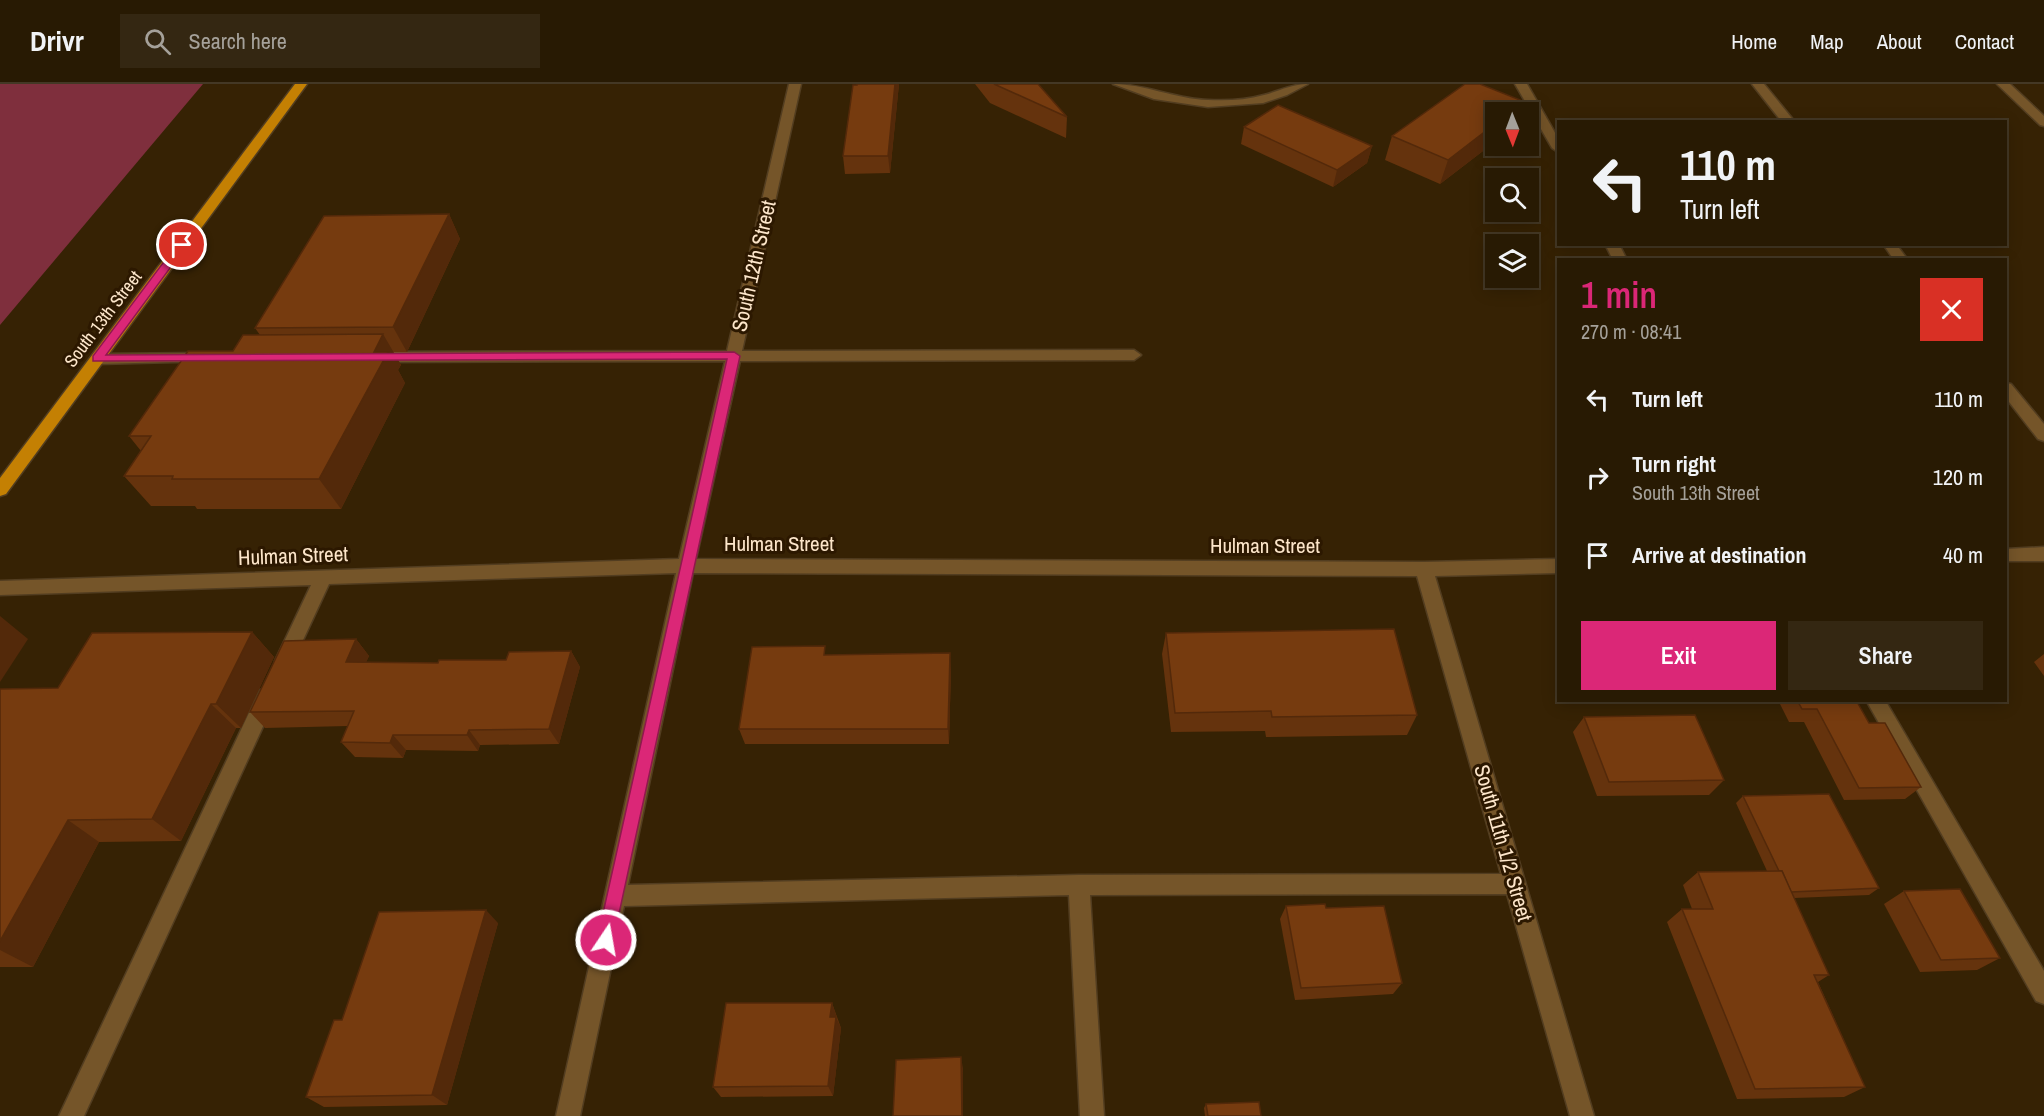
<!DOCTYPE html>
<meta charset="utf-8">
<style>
body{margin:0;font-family:"Archivo Narrow",sans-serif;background:#342712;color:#f1f3f6;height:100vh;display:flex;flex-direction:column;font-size:22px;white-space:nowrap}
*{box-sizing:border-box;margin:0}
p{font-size:20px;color:#a5a19a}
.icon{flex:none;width:33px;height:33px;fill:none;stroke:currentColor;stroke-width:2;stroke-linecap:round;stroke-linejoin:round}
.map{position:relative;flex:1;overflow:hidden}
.details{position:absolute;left:1557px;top:174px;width:450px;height:444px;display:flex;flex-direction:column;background:#281a03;border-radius:0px;box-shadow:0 3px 15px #0003,0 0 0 2px #443825}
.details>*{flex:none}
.top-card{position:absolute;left:1557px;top:36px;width:450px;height:126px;border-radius:0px;box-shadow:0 3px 15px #0003,0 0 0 2px #443825;background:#281a03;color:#f1f3f6;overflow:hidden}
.needle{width:39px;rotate:179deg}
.fabs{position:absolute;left:1485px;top:18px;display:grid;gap:12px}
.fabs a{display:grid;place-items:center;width:54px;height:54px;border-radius:0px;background:#281a03;box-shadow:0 3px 15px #0003,0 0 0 2px #443825;font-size:30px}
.pin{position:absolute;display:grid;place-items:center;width:51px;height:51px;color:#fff;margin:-26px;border:3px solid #fff;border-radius:50%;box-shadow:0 2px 6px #0007}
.me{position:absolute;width:66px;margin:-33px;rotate:12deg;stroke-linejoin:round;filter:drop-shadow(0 0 4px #0008)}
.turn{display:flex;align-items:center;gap:21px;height:126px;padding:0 24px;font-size:27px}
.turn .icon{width:78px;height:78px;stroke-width:2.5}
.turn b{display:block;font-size:42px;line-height:51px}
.round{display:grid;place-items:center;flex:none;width:63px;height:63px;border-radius:0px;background:#342712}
.summary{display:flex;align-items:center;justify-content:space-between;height:102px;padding:0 24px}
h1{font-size:36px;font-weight:600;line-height:45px;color:#db2777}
.cta{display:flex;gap:12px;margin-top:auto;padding:12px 24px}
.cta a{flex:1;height:69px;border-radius:0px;background:#db2777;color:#fff;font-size:24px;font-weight:600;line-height:69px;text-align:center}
.cta a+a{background:#342712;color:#f1f3f6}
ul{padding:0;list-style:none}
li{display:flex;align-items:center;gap:18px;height:78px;padding:0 24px}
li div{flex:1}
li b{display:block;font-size:22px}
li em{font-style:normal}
header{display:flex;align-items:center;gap:36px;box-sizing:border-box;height:84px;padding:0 30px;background:#281a03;border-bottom:2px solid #443825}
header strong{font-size:28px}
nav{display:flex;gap:33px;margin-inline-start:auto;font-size:21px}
.search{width:420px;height:54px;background:#342712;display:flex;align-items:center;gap:15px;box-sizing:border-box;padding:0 21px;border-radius:0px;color:#a5a19a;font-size:22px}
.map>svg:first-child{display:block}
.green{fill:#7f2f3d}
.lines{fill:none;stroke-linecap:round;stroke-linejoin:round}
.minor-casing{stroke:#523d20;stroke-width:3}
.major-casing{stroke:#523d20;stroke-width:3}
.minor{fill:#755529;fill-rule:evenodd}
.major{fill:#c48003;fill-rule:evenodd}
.wall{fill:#65330d}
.shaded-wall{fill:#53290a}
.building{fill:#763b0f;stroke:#53290a;stroke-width:1.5}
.route{fill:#db2777;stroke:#8e194d;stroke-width:1.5}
.labels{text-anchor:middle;stroke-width:6;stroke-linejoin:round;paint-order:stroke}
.far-street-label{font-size:18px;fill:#fde6ca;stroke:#2c1800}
.street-label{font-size:21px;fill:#fde6ca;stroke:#2c1800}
</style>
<header>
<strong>Drivr</strong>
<div class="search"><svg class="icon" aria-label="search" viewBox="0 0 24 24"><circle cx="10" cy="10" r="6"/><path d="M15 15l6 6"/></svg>Search here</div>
<nav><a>Home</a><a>Map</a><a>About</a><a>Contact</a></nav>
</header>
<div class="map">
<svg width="2044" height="1032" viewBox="0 0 2044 1032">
<rect width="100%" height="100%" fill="#362204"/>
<polygon class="green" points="0,0 203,0 0,241"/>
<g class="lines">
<g class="minor-casing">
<g id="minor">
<path d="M 789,0 L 801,0 L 742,267 L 1134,266 L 1141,271 L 1134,276 L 740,277 L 696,475 L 1424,478 L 1558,475 L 1558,489 L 1435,492 L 1594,1032 L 1570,1032 L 1507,810 L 1090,811 L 1104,1032 L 1080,1032 L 1069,811 L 624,822 L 580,1032 L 556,1032 L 676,489 L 329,500 L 291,582 L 284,585 L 277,582 L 275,577 L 311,501 L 0,511 L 0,497 L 679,475 L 725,277 L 372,278 L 365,273 L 372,268 L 727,267 ZM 693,489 L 1417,492 L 1501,790 L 1079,791 L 628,801 Z"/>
<path d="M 1113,0 C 1145,0 1175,15 1208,16 C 1227,17 1246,16 1264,11 C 1280,7 1291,0 1308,0 L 1287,11 L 1263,19 L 1208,23 L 1154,15 Z"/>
<polygon points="1515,0 1527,0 1558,54 1558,68 1552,64"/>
<polygon points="1752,0 1764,0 1795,38 1782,38"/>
<polygon points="1997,0 2010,0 2044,32 2044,42 2040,41"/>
<polygon points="1605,160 1619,160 1627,176 1613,176"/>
<polygon points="1883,160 1896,160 1908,176 1894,176"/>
<polygon points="207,269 212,271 214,274 212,277 98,280 91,275 98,270"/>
<polygon points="2006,299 2011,300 2044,340 2044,357 2038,355 2006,314"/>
<polygon points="2044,463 2044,477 2006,477 2006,465"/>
<polygon points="267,604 274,606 277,612 84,1032 59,1032 257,612 260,606"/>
<polygon points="1866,616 1885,616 2044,887 2044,920 2036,917"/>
</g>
</g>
<g class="major-casing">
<polygon id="major" points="295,0 307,0 6,410 0,412 0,394"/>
</g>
<use href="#minor" class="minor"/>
<use href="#major" class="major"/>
</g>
<g class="wall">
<polygon points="899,0 890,89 845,90 843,72"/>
<polygon points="975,0 1038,0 1067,33 1066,54 990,19"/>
<polygon points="1496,28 1496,57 1440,100 1385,76 1392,52"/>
<polygon points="1244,43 1372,62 1367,79 1333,103 1241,60"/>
<polygon points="449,130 460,155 407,268 393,268 401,281 398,286 405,299 341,425 197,425 195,422 151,422 124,392 141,367 129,352 233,267 260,251 255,244"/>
<polygon points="252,548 274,573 241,644 236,644 181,757 99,758 33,883 0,883 0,605 58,604"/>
<polygon points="1166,549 1417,631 1407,651 1266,653 1265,647 1171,648 1162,570"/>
<polygon points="356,555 369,572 366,578 438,579 506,576 571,567 580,583 559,660 480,661 478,667 406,666 403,674 355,673 341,658 348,642 265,644 250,628"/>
<polygon points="2044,570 2044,592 2034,578"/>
<polygon points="827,571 951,585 949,660 745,660 739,645"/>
<polygon points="1778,616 1856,616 1869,639 1921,703 1905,715 1844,716 1804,638 1789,638"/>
<polygon points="1584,633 1724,696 1709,711 1597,712 1573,648"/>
<polygon points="1743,712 1879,804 1869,811 1794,814 1829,891 1818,898 1865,1003 1844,1013 1737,1015 1667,838 1682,825 1692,825 1683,801 1698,788 1767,787 1736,719"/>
<polygon points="1904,807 2000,874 1977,886 1920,888 1884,820"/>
<polygon points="1286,822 1326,824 1402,899 1393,910 1295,916 1280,835"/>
<polygon points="498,839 447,1021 324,1023 306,1013 342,936"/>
<polygon points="832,919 841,944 833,1012 721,1013 713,1003"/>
<polygon points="1206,1020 1261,1032 1205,1032 1204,1024"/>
</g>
<g class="shaded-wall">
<polygon points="895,0 899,0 890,89 888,72"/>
<polygon points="1520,16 1516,28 1509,28 1511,23"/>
<polygon points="1496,39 1496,57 1440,100 1448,76"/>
<polygon points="1372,62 1367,79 1333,103 1337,86"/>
<polygon points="449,130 460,155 407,268 393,243"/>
<polygon points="383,250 401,281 398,286 405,299 341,425 319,395 374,268"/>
<polygon points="0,532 28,555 0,598"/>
<polygon points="252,548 274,573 241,644 216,620"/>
<polygon points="356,555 369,572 359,594 346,578"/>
<polygon points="571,567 580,583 559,660 549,645"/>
<polygon points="950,569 951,585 949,660 948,645"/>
<polygon points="211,620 236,644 181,757 152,735"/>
<polygon points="469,646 480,661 478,667 467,651"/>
<polygon points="393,651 406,666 403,674 390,659"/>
<polygon points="68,736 99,758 33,883 0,866 0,857"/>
<polygon points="486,826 498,839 447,1021 432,1011"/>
<polygon points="832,919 836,931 835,944 830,933"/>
<polygon points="836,933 841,944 833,1012 828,1002"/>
<polygon points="961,973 963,984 963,1032 962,1032"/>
</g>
<g class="building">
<polygon points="857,0 895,0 888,72 843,72 853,1 857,1"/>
<polygon points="994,0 1038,0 1067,33"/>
<polygon points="1465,0 1480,0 1520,16 1511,23 1515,24 1510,28 1496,28 1496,39 1448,76 1392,52"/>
<polygon points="1278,21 1372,62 1337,86 1244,43"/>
<polygon points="449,130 393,243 255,244 324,132"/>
<polygon points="383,250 374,268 388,268 319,395 172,395 173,392 124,392 151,352 129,352 188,267 233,267 243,251"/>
<polygon points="1394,545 1417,631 1272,633 1271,627 1175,629 1166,549"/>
<polygon points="252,548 216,620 211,620 152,735 68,736 0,857 0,605 58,604 92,549"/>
<polygon points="356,555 346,578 438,579 439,576 506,576 509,568 571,567 549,645 469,646 467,651 393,651 390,659 341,658 354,627 250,628 284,557"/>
<polygon points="825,562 824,571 950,569 948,645 739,645 752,563"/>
<polygon points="1797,616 1856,616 1869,639 1885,639 1921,703 1859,704 1817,625 1802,625"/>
<polygon points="1695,631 1724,696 1609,698 1584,633"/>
<polygon points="1829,710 1879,804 1791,808 1782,787 1779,787 1743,712"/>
<polygon points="1782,787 1829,891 1814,891 1865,1003 1755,1005 1682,825 1713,825 1698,788"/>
<polygon points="1960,805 2000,874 1941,876 1904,807"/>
<polygon points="1325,820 1326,824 1384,822 1402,899 1301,904 1286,822"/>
<polygon points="486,826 432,1011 306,1013 334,936 342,936 379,828"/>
<polygon points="726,919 832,919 830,933 836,933 828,1002 713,1003"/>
<polygon points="961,973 962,1032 893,1032 896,976"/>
<polygon points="1259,1018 1261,1032 1208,1032 1206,1020"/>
</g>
<polygon class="route" points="182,158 187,161 106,271 734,268 740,272 612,862 606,864 600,862 597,856 727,275 93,277 93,272 178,159"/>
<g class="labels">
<g class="far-street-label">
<text transform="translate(103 235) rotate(-53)" y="6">South 13th Street</text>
</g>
<g class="street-label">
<text transform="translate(754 182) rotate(-77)" y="7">South 12th Street</text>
<text x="779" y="467">Hulman Street</text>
<text x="1265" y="469">Hulman Street</text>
<text transform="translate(293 472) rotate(-2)" y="7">Hulman Street</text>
<text transform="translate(1503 759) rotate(74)" y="7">South 11th 1/2 Street</text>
</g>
</g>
</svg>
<div class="fabs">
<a><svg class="needle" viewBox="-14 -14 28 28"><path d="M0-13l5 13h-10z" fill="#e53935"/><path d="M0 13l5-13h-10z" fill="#a5a19a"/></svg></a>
<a><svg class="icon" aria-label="search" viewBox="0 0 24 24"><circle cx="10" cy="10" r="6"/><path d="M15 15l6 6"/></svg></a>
<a><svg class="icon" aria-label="layers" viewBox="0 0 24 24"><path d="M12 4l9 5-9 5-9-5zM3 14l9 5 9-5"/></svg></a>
</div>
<div class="pin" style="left:182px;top:161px;background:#d93025"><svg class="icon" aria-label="arrive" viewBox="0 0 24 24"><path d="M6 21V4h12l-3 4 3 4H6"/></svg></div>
<svg class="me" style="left:606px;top:856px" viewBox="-20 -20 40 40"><circle r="17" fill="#db2777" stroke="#fff" stroke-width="3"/><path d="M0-11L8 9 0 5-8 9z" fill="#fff"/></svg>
<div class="top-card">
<div class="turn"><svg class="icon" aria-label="left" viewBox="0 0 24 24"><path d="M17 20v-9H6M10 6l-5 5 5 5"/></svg><div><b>110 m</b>Turn left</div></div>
</div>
<section class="details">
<div class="summary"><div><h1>1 min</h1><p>270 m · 08:41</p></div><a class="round" style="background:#d93025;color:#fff"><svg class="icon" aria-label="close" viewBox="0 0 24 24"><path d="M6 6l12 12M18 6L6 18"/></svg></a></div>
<ul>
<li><svg class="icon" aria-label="left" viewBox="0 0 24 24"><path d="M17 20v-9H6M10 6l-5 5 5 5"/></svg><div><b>Turn left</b></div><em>110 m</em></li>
<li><svg class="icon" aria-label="right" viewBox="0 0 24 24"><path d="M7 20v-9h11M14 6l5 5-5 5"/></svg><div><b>Turn right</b><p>South 13th Street</p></div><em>120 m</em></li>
<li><svg class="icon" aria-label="arrive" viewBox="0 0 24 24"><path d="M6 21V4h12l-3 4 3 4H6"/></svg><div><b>Arrive at destination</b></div><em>40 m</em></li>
</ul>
<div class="cta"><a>Exit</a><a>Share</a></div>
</section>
</div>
